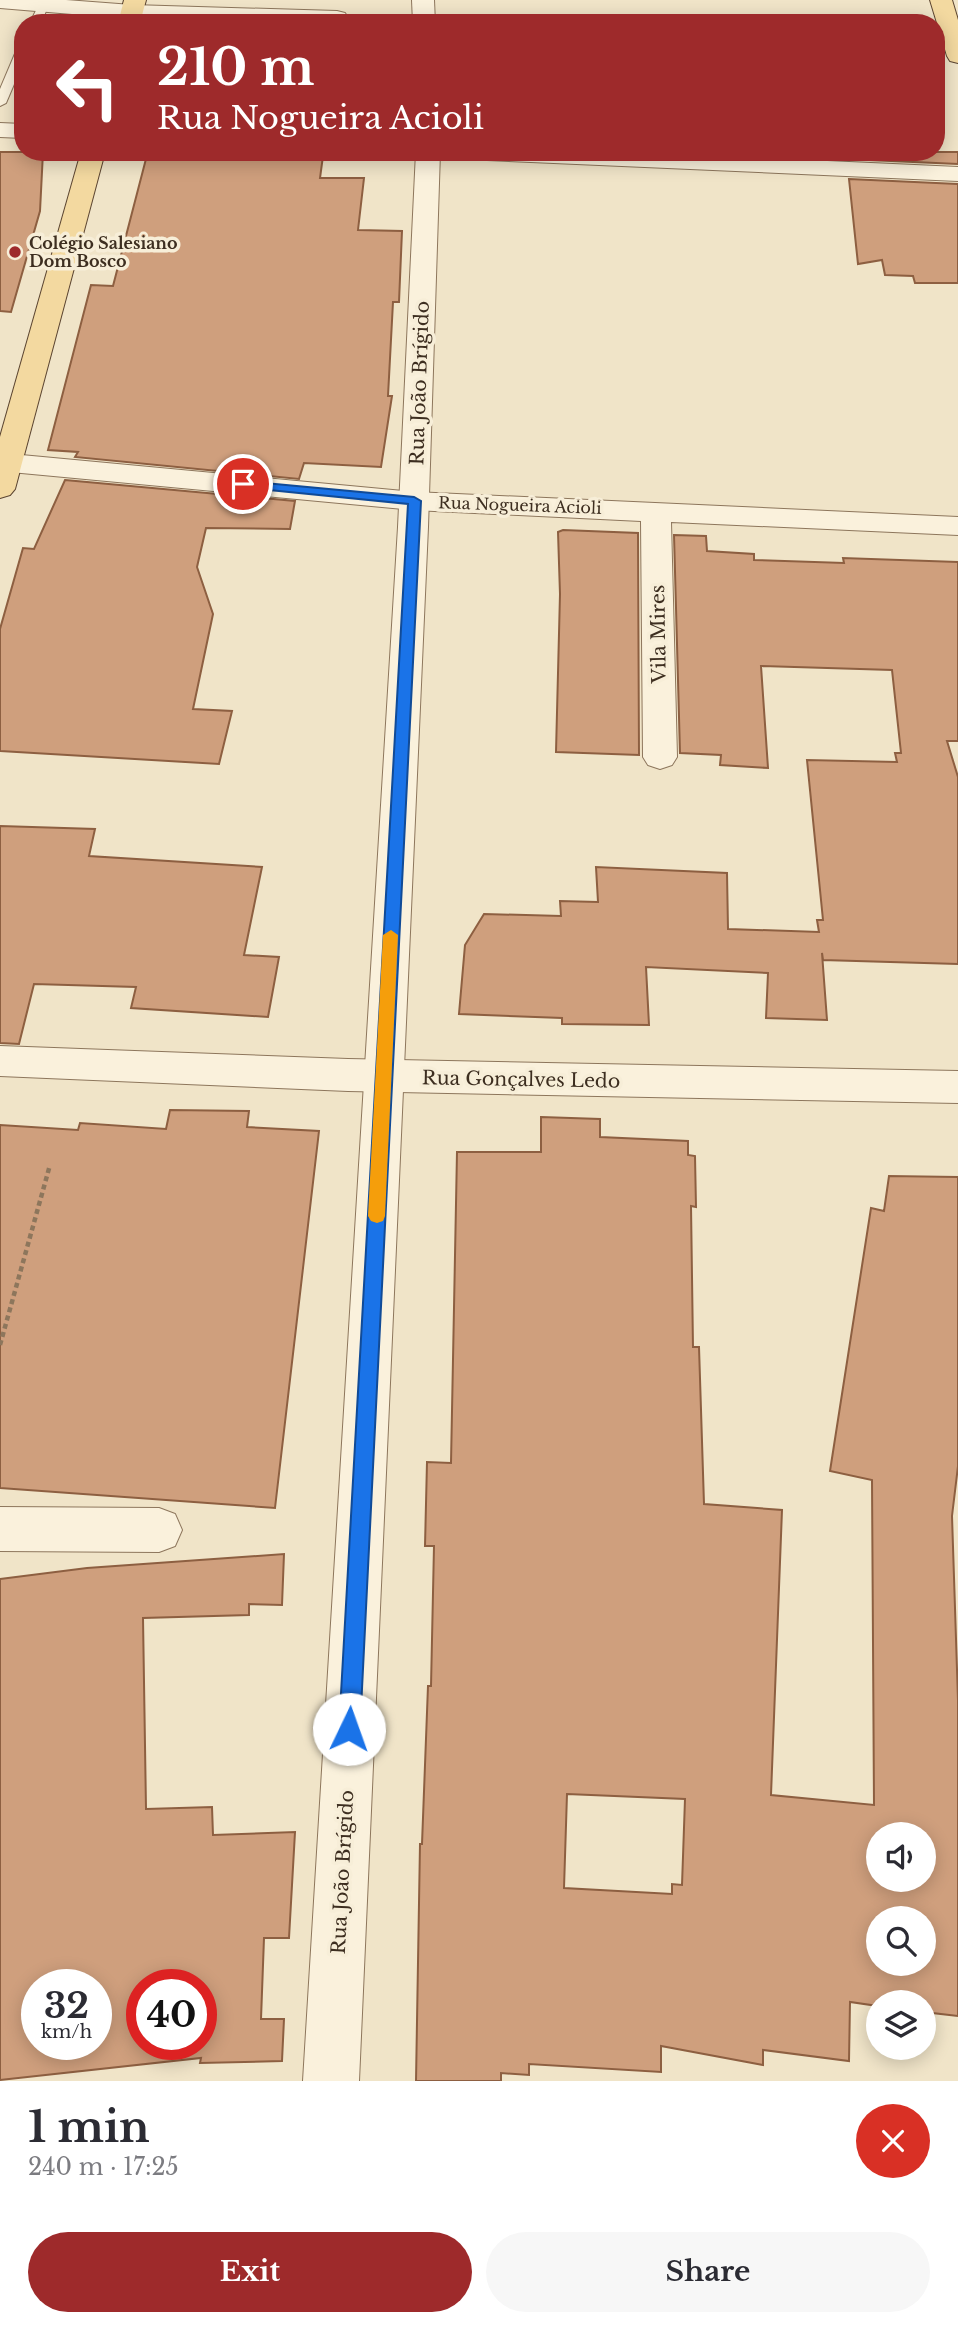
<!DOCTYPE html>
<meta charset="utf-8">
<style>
body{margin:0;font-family:"Libre Baskerville",serif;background:#f7f7f7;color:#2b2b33;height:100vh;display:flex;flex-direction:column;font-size:26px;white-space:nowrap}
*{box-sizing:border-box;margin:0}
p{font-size:23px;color:#7c7c81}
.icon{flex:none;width:38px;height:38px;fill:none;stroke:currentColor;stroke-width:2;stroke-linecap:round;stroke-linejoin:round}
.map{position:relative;height:2081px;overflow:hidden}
.drawer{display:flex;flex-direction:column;background:#fff;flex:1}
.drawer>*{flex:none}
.hud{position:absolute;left:14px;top:14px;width:931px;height:147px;border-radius:28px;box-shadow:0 4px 18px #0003;background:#9e2a2b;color:#fff;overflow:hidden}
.controls{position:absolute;left:866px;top:1822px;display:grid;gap:14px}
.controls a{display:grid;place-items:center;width:70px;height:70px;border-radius:50%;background:#fff;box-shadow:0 4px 18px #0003;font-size:35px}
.speed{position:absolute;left:21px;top:1969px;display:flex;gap:14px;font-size:35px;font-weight:700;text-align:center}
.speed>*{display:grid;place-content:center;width:91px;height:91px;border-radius:50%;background:#fff;box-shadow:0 4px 18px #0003;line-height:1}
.speed small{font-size:18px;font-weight:400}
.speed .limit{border:10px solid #d22;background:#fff;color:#111}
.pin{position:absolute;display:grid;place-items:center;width:60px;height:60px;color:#fff;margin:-30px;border:4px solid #fff;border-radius:50%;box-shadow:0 2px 7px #0007}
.me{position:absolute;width:77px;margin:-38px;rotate:3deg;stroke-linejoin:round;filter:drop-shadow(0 0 5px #0008)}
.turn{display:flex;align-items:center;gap:24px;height:147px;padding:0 28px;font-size:32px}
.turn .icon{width:91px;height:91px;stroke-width:2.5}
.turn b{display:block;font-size:49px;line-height:60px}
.round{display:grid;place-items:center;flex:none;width:74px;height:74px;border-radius:37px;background:#f7f7f7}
.overview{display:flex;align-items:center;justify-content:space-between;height:119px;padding:0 28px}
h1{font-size:42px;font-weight:700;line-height:52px}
.cta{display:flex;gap:14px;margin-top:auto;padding:14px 28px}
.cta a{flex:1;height:80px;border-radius:42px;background:#9e2a2b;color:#fff;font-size:28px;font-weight:700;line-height:80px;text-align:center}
.cta a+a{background:#f7f7f7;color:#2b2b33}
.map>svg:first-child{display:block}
.building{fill:#cf9f7d;stroke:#8d5f41;stroke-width:2;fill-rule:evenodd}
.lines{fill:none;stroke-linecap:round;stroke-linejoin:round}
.service-casing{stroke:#8d765c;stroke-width:2}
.minor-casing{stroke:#8d765c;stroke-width:2}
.tertiary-casing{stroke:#8d765c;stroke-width:2}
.primary-casing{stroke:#5b4430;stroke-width:2}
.path{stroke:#8d765c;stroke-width:4.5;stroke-dasharray:5 3.5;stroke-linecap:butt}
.service{fill:#faf1dc;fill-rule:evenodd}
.minor{fill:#faf1dc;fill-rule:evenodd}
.tertiary{fill:#faf1dc;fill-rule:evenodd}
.primary{fill:#f3d9a0;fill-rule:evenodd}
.route{fill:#1a73e8;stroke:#114b97;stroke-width:2}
.slow{fill:#f59e0b}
.poi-dot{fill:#9e2a2b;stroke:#f7eed8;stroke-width:2.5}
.labels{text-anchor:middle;stroke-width:7;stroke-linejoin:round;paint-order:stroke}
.far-poi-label{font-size:16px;font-weight:bold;fill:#3d2e20;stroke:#f7eed8;text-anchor:start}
.far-street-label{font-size:16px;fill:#3d2e20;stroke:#f7eed8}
.street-label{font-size:19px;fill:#3d2e20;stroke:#f7eed8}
</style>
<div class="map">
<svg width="958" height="2081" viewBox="0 0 958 2081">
<rect width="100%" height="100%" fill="#f0e4c8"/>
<g class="building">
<polygon points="0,152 43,152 40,211 11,312 0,311"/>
<polygon points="177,152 323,156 320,178 364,178 358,230 402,231 399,302 393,302 388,396 392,396 381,467 304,463 299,479 75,457 78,452 48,450 91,285 113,286 147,155 176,155"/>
<polygon points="846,152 958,152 958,164 847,159"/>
<polygon points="849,179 958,184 958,283 915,283 913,276 885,275 882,260 858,264"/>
<polygon points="65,480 295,501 290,529 206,528 197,567 213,614 193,709 232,711 219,764 0,751 0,629 23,548 34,549"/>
<polygon points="563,530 638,533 639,755 556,752 560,594 558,532"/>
<polygon points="674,535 706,536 707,551 754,554 754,560 844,563 843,558 958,562 958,741 947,741 958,777 958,964 823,960 822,953 827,1020 766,1018 768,973 646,967 649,1025 562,1024 562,1018 459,1014 465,945 484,914 561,916 560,901 598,902 596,867 727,873 728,929 819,932 817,920 823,920 807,760 897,762 895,753 901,753 892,670 761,666 768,768 720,765 721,755 680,753"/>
<polygon points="0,826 95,829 89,856 262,867 244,955 279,957 268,1017 131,1008 136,987 34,984 19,1044 0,1043"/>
<polygon points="170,1110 249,1111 247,1127 319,1131 275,1508 0,1488 0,1125 78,1130 80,1123 166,1129"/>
<path d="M 541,1117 L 600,1119 L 600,1137 L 688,1141 L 688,1155 L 695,1156 L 696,1207 L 691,1206 L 693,1347 L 699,1347 L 704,1504 L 782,1510 L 771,1795 L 874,1805 L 872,1480 L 830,1471 L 871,1208 L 884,1211 L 889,1176 L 958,1177 L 958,1466 L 952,1516 L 958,1700 L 958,2016 L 924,2012 L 924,2002 L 878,2002 L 878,2006 L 850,2002 L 849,2061 L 763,2050 L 763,2065 L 661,2046 L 661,2072 L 529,2064 L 529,2075 L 501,2073 L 501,2081 L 416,2081 L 420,1844 L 422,1844 L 428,1686 L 431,1686 L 434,1546 L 425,1546 L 427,1462 L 451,1463 L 457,1152 L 541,1152 ZM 567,1794 L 685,1799 L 682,1885 L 672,1884 L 672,1894 L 564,1888 ZM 878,1834 L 924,1834 L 924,1880 L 878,1880 ZM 878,1918 L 924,1918 L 924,1964 L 878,1964 Z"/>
<path d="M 284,1554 L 282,1605 L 249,1604 L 249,1615 L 143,1618 L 146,1809 L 212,1807 L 213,1835 L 295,1832 L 289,1938 L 264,1938 L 261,2019 L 284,2019 L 282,2061 L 200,2063 L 201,2058 L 0,2080 L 0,1579 L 87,1568 ZM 37,1984 L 96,1984 L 96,2044 L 37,2044 ZM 142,1984 L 201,1984 L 201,2044 L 142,2044 Z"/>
</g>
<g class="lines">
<g class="service-casing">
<g id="service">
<polygon points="44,1 49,4 41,23 30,23 39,4"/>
<polygon points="23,46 23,63 6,103 0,106 0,89 17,49"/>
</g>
</g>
<g class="minor-casing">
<g id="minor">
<polygon points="0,0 66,0 132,5 337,11 345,13 348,18 344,23 132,19 0,8"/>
<polygon points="0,123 23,124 23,138 0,137"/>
<polygon points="452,152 633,152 958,167 958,181 464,159 455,157"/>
<polygon points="0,453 414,492 958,517 958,535 671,522 677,757 672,765 660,769 648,765 643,757 641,521 414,510 0,471"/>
<polygon points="0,1046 348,1059 958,1071 958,1103 348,1091 0,1076"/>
<polygon points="0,1507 159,1508 175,1514 182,1530 175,1546 159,1552 0,1551"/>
</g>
</g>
<g class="tertiary-casing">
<g id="tertiary">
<polygon points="412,0 434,0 435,23 413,23"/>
<polygon points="416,152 440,152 428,527 359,2081 303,2081 398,527"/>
</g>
</g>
<g class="primary-casing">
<g id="primary">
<polygon points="124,0 146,0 140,23 118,23"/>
<polygon points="930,0 952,0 958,20 958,63 950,61 947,56"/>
<polygon points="81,152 105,152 15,489 10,495 0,498 0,437"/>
</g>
</g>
<polyline class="path" points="0,1345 50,1165"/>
<use href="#service" class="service"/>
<use href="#minor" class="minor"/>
<use href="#tertiary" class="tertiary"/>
<use href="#primary" class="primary"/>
</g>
<polygon class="route" points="243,481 414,497 421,501 360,1729 357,1736 349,1739 342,1736 339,1729 408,504 238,487 238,482"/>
<polygon class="slow" points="391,930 398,935 385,1216 383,1221 377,1223 371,1221 368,1216 383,935"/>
<circle class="poi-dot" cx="15" cy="252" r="7"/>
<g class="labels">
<g class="far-poi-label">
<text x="29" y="249">Colégio Salesiano<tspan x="29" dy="18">Dom Bosco</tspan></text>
</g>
<g class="far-street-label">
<text transform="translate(520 505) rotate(2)" y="6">Rua Nogueira Acioli</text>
</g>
<g class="street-label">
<text transform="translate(419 383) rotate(-88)" y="7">Rua João Brígido</text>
<text transform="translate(658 634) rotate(-91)" y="7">Vila Mires</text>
<text transform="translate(521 1079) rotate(1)" y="7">Rua Gonçalves Ledo</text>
<text transform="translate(342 1872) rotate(-87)" y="7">Rua João Brígido</text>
</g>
</g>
</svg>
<div class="controls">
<a><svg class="icon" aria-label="sound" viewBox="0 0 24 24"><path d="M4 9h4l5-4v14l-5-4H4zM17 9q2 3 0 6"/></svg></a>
<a><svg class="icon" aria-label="search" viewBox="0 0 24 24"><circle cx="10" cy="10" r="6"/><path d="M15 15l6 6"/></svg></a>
<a><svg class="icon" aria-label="layers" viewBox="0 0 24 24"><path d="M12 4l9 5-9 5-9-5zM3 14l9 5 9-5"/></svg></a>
</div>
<div class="speed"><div>32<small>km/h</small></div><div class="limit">40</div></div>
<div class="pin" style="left:243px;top:484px;background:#d93025"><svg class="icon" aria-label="arrive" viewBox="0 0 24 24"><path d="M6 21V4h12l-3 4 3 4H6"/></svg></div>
<svg class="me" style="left:349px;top:1729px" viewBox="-20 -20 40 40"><circle r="19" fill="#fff"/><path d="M0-13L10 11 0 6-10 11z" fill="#1a73e8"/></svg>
<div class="hud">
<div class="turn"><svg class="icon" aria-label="left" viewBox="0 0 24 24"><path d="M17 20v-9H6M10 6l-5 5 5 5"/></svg><div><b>210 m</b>Rua Nogueira Acioli</div></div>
</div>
</div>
<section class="drawer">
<div class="overview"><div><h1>1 min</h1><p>240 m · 17:25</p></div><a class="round" style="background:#d93025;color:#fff"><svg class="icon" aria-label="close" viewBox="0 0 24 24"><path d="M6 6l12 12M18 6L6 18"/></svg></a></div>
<div class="cta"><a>Exit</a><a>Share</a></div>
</section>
